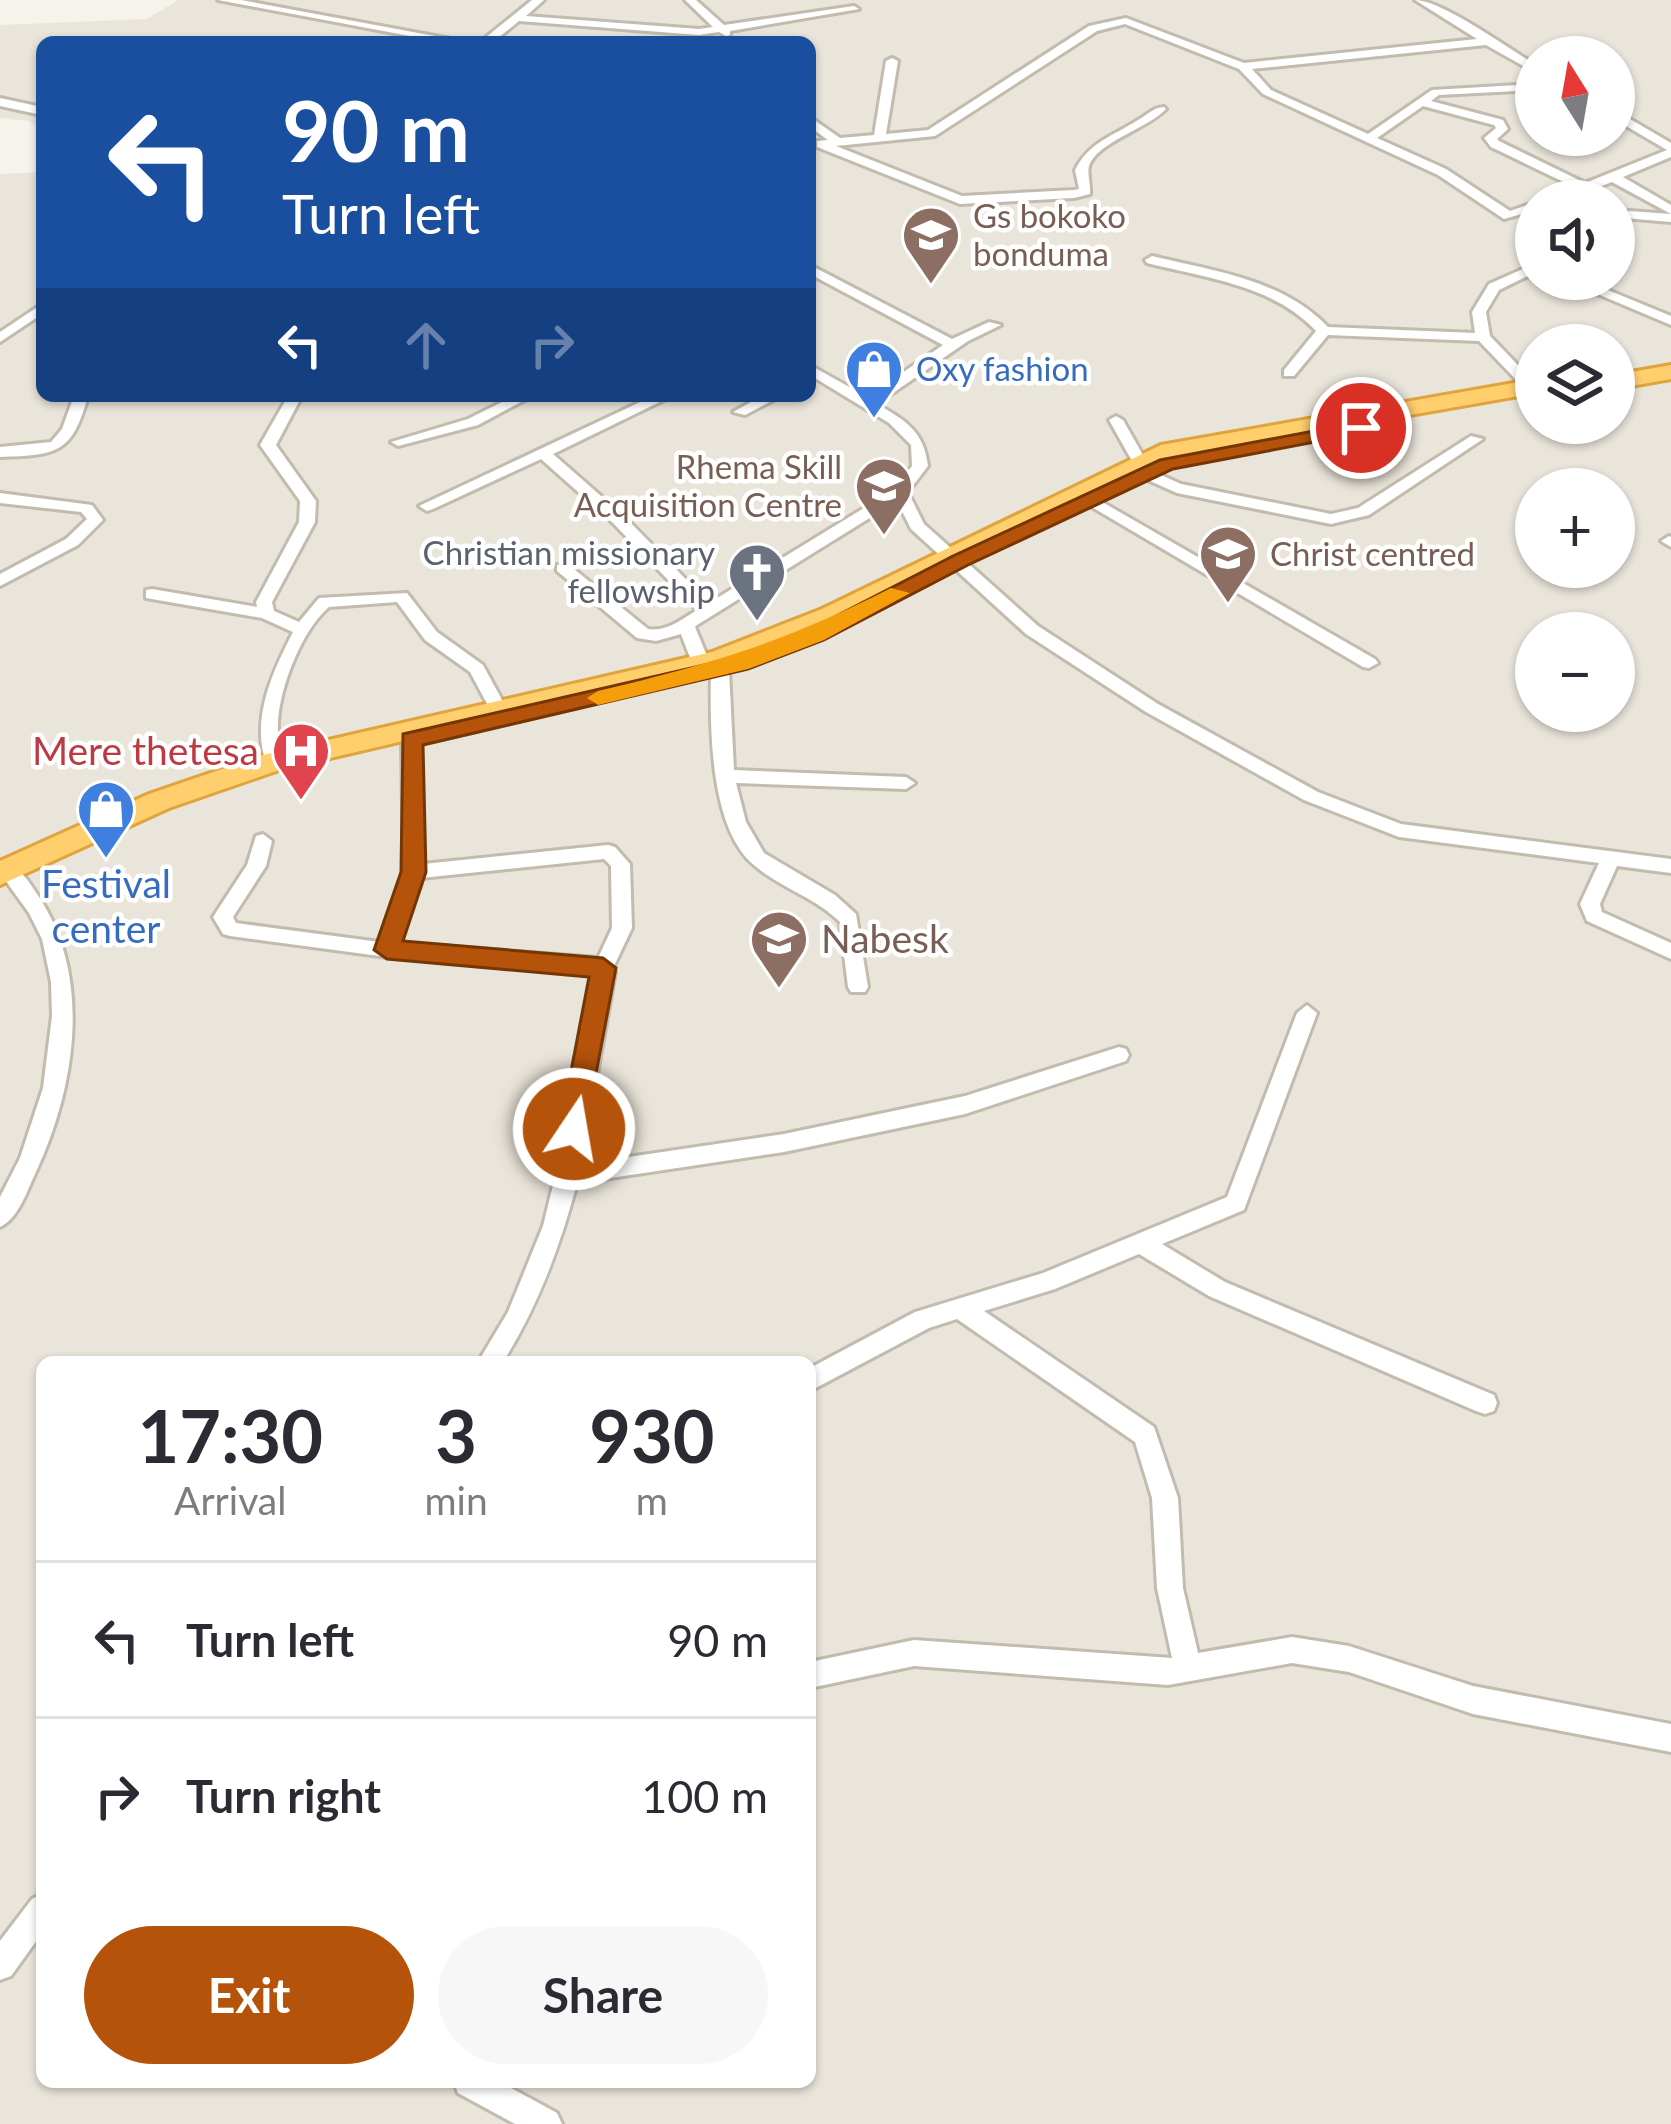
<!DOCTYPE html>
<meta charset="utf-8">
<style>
body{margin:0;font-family:Lato,sans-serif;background:#f7f7f7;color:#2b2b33;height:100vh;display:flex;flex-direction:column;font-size:45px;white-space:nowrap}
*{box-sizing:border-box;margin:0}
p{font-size:39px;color:#7c7c81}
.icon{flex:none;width:66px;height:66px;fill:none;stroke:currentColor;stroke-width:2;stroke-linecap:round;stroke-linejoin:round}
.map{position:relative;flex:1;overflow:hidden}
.sheet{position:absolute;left:36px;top:1356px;width:780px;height:732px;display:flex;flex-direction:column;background:#fff;border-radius:18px;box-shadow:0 3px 9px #0004}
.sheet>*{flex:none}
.hud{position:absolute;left:36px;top:36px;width:780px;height:366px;border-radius:18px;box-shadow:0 3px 9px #0004;background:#1a4fa0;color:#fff;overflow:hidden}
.needle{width:78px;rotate:349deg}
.tools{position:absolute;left:1515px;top:36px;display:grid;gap:24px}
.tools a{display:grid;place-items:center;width:120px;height:120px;border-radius:50%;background:#fff;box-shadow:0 3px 9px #0004;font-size:60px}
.pin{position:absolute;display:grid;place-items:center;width:102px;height:102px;color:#fff;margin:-51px;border:6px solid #fff;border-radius:50%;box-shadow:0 3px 12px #0007}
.me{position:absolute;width:132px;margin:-66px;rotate:12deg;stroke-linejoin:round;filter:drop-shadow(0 0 9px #0008)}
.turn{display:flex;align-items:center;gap:42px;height:252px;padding:0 48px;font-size:54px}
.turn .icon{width:156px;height:156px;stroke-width:2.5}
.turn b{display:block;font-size:84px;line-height:102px}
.lanes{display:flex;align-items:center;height:114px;padding:0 48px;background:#0003;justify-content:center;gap:60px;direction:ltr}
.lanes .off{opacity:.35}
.eta{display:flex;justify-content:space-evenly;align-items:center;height:204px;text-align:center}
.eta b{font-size:72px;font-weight:700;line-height:84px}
.action{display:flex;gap:24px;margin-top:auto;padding:24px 48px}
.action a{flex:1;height:138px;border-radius:72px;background:#b45309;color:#fff;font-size:48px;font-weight:700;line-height:138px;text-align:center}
.action a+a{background:#f7f7f7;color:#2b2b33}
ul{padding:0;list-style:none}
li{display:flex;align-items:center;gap:36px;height:156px;padding:0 48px;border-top:3px solid #e1e1e2}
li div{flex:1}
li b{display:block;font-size:45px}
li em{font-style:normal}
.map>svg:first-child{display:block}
.residential{fill:#eae5da;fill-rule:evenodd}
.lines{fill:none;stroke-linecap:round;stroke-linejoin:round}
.minor-casing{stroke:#c2bbae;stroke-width:6}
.highway-casing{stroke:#e0a43c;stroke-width:6}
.minor{fill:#fff;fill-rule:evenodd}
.highway{fill:#ffcf6e;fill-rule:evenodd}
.route{fill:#b45309;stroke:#753606;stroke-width:3}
.slow{fill:#f59e0b}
.labels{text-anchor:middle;stroke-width:9;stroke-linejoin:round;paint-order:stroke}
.far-education-label{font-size:33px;fill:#785e54;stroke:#fff;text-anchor:start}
.far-shop-label{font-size:33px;fill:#366cbe;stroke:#fff;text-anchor:start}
.far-worship-label{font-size:33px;fill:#5b616d;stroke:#fff;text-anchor:end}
.health-label{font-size:39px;fill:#be3a42;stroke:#fff;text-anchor:end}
.shop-label{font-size:39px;fill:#366cbe;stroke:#fff}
.education-label{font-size:39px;fill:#785e54;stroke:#fff;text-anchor:start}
</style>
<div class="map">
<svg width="1671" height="2124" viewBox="0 0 1671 2124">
<rect width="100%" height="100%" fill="#f6f3ec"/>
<path class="residential" d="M 178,0 L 1671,0 L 1671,2124 L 0,2124 L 0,174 L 42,172 L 42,396 L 810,396 L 810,42 L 42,42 L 42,131 L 29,121 L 0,118 L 0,25 L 147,19 ZM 1536,57 L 1614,57 L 1614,135 L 1536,135 ZM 1536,201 L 1614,201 L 1614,279 L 1536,279 ZM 1536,345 L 1614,345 L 1614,423 L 1536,423 ZM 1536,489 L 1614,489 L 1614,567 L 1536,567 ZM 1536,633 L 1614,633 L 1614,711 L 1536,711 ZM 42,1362 L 810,1362 L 810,2082 L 42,2082 Z"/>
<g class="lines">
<g class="minor-casing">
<g id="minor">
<polygon points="218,0 241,0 467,42 442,42"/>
<polygon points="532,0 544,0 526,16 699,29 713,27 685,0 696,0 724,25 854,6 859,9 730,31 730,35 726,36 719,32 699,35 519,21 493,42 480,42"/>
<path d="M 1415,0 C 1442,0 1509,49 1536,65 L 1536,73 L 1486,45 L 1252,69 L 1271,90 L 1368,134 L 1432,90 L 1536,84 L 1536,90 L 1439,95 L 1431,101 L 1503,120 L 1508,129 L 1497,139 L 1499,141 L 1585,183 L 1667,150 L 1614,119 L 1614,110 L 1618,112 L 1671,143 L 1671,157 L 1623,177 L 1671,205 L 1671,214 L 1612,182 L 1561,201 L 1544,201 L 1574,187 L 1491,147 L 1484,138 L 1496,128 L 1494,125 L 1423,106 L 1377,138 L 1446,169 L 1510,211 L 1536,202 L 1536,210 L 1504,219 L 1438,175 L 1263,94 L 1239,69 L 1125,24 L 1097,31 L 935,136 L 836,146 L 962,196 L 1074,190 L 1079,189 L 1075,170 C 1089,142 1113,136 1138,120 C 1149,114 1152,108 1164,107 L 1166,109 C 1147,129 1097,142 1089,166 C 1087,174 1091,186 1090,194 L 1074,198 L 960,204 L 817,147 L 817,141 L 828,140 L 810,127 L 810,117 L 840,138 L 874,135 L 886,61 L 892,58 L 898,61 L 886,134 L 928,130 L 1089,26 L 1126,18 L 1244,63 L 1477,39 Z"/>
<polygon points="0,98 42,107 42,115 0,106"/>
<polygon points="1629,211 1671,214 1671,222 1624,218 1623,215"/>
<path d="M 1152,256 C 1214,271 1282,279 1328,327 L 1475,333 L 1472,312 L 1489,284 L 1536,263 L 1536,272 L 1499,290 L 1486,312 L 1490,336 L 1536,384 L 1536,390 L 1526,390 L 1479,341 L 1328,335 L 1294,376 L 1284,376 L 1284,370 L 1316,331 C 1273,285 1206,278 1147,263 L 1145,260 Z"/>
<path d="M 810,265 L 952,339 L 989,322 L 1001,325 L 968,341 L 877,404 C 906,421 924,431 928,466 L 908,492 L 924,524 L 1038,626 L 1158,704 L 1318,792 L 1401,824 L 1671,859 L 1671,873 L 1617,866 L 1600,904 L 1602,912 L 1671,943 L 1671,959 L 1587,921 L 1580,904 L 1599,863 L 1399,837 L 1304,800 L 1146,712 L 1026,634 L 911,529 L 897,501 L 697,625 L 695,627 L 710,663 L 701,668 L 692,663 L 681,634 L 656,641 L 637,638 L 557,571 L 557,565 L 569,565 L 648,629 C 667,632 682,619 697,610 L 613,523 L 541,459 L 433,509 L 427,511 L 419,506 L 653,396 L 672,396 L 553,454 L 625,517 L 709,603 L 895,489 L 912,466 L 911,445 L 889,423 L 810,375 L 810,365 L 867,397 L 943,345 L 810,274 Z"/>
<polygon points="1562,279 1581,279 1671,316 1671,325"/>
<polygon points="42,304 42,314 0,342 0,332"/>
<path d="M 74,396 L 88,396 C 72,454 57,455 0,457 L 0,447 L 51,442 L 62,429 Z"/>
<path d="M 288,396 L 302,396 L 276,445 L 316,501 L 315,522 L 272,602 L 274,611 L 299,622 L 319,598 L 407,593 L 437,632 L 483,665 L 507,709 L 504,713 L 492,713 L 470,672 L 425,640 L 397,602 L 329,607 C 302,630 280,686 278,722 C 277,736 280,749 282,762 L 273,768 L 267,766 C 250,720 272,673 293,632 L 262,618 L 146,598 L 146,590 L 152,589 L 257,607 L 256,602 L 299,522 L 300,501 L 260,445 Z"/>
<polygon points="514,396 532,396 478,425 398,446 391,442 468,419"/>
<polygon points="762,396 781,396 745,415 733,412"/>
<polygon points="1116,416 1123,420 1152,471 1181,484 1331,514 1358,508 1471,436 1483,439 1369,515 1331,524 1177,493 1141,477 1109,420"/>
<polygon points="0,493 92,505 103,520 78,545 0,586 0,574 66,539 87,519 81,512 0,503"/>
<polygon points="1090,495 1375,659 1378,663 1369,668 1363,667 1085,503 1085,497"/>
<polygon points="1669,536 1671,537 1671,547 1661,541"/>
<path d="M 720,664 L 729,670 L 734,770 L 906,777 L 915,783 L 906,789 L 736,783 L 746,822 L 764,853 L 835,895 L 856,914 L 868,987 L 865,992 L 851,992 L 848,987 L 840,922 C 815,897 780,888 754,865 C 709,828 710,725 711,670 Z"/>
<path d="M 411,734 L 420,740 L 423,864 L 608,845 L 615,847 L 630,864 L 632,928 L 613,968 L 615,972 L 581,1164 L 784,1134 L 965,1096 L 1119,1047 L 1126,1049 L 1129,1055 L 1126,1061 L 965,1114 L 784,1152 L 577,1183 C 560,1247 538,1306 503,1362 L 478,1362 L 508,1312 L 543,1226 L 568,1124 L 594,975 L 387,957 L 230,936 L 223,934 L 213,917 L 247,865 L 256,836 L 263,834 L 272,841 L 266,866 L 233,917 L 236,923 L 380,942 L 404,872 L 402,740 ZM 604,859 L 611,866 L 612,928 L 598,958 L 399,943 L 421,878 Z"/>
<path d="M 8,863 C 22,869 30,884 39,897 C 93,979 75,1089 35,1174 C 27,1191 18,1219 0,1227 L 0,1197 L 20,1158 L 43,1088 L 52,1016 L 51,982 L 42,939 L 29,913 L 0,873 L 1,865 Z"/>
<polygon points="1307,1005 1317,1013 1244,1210 1162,1244 1225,1282 1494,1395 1497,1403 1494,1411 1485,1414 1476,1411 1209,1296 1139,1254 1055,1289 984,1311 1154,1427 1178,1498 1183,1588 1198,1653 1292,1637 1349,1646 1473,1686 1671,1724 1671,1752 1473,1714 1349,1672 1292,1663 1168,1685 914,1666 810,1688 810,1662 914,1640 1172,1658 1157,1588 1152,1498 1135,1442 957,1319 929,1328 810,1391 810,1368 915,1312 1043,1273 1227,1197 1297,1013"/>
<polygon points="42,1894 42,1933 11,1976 0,1980 0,1941 32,1899"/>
<polygon points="454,2082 500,2082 557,2113 562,2124 515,2124 458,2093"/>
</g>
</g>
<g class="highway-casing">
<g id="highway">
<polygon points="1671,365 1671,379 1614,389 1614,375"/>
<polygon points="1536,379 1536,393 1175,456 840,621 728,665 279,770 169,808 0,885 0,861 149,794 263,755 712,652 822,609 1161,445"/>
</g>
</g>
<use href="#minor" class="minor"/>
<use href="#highway" class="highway"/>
</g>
<polygon class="route" points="1361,422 1370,428 1368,432 1173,469 968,565 824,640 748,669 423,745 426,872 403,941 603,958 616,968 584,1137 574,1141 560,1129 589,977 387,959 374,950 401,872 403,734 735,658 809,630 953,556 1160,460"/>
<path class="slow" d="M 891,588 L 910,593 L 824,640 L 748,669 L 598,705 L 587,698 L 598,691 C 712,664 787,641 891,588 Z"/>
<defs>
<g id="school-pin" transform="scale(3)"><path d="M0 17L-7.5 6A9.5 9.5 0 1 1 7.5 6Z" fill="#8d6e63" stroke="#fff"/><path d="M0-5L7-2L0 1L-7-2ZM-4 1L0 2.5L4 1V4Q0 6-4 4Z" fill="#fff"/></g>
<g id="shop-pin" transform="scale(3)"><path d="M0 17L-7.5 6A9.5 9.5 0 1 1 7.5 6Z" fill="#3f7fe0" stroke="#fff"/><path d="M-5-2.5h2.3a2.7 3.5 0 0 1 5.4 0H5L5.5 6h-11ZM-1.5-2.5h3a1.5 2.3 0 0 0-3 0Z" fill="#fff"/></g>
<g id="university-pin" transform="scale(3)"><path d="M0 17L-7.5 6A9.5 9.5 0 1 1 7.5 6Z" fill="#8d6e63" stroke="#fff"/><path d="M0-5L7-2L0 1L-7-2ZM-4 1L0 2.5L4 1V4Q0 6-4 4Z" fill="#fff"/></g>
<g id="church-pin" transform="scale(3)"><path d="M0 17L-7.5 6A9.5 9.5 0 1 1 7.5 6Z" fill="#6b7280" stroke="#fff"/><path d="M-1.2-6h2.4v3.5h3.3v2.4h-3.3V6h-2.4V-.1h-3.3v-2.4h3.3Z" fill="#fff"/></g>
<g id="hospital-pin" transform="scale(3)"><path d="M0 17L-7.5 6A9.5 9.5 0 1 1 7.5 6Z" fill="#e0444e" stroke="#fff"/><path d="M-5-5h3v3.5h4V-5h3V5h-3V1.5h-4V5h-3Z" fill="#fff"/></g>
</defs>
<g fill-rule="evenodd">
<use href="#school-pin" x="931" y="235"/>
<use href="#shop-pin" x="874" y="369"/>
<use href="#university-pin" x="884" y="486"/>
<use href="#school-pin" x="1228" y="554"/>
<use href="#church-pin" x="757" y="572"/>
<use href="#hospital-pin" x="301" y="751"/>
<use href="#shop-pin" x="106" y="809"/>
<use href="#school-pin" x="779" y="939"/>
</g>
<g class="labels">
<g class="far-education-label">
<text x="973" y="228">Gs bokoko<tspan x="973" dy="38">bonduma</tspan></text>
<text x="842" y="479" text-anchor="end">Rhema Skill<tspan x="842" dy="38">Acquisition Centre</tspan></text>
<text x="1270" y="566">Christ centred</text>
</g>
<g class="far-shop-label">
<text x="916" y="381">Oxy fashion</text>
</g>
<g class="far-worship-label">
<text x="715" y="565">Christian missionary<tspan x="715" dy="38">fellowship</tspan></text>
</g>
<g class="health-label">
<text x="259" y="765">Mere thetesa</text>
</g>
<g class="shop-label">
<text x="106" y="898">Festival<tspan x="106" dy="45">center</tspan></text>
</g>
<g class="education-label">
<text x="821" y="953">Nabesk</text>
</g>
</g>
</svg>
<div class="tools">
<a><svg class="needle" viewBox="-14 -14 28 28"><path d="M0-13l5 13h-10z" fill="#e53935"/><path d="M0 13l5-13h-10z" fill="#7c7c81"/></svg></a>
<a><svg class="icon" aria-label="sound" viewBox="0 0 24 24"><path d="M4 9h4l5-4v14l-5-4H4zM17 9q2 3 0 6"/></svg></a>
<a><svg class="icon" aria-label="layers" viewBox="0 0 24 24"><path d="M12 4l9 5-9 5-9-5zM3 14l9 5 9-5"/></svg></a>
<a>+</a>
<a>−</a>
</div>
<div class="pin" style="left:1361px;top:428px;background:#d93025"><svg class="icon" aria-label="arrive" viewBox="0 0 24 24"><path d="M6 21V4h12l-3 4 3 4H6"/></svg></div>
<svg class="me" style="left:574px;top:1129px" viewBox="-20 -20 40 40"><circle r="17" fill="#b45309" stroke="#fff" stroke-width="3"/><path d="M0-11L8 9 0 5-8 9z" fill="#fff"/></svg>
<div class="hud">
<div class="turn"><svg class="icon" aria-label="left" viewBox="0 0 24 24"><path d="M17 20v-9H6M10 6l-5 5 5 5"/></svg><div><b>90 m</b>Turn left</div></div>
<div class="lanes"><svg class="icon" aria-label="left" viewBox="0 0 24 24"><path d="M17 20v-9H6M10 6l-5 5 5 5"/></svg><svg class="icon off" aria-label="ahead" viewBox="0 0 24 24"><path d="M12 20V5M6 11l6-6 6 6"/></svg><svg class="icon off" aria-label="right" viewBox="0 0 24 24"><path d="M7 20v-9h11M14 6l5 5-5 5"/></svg></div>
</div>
<section class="sheet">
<div class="eta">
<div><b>17:30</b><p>Arrival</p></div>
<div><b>3</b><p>min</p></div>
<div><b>930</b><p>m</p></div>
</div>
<ul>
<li><svg class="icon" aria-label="left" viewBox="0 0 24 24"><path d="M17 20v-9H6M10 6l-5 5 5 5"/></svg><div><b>Turn left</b></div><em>90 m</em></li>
<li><svg class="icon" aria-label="right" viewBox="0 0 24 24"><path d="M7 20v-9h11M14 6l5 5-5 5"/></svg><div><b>Turn right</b></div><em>100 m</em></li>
</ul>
<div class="action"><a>Exit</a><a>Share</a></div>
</section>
</div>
